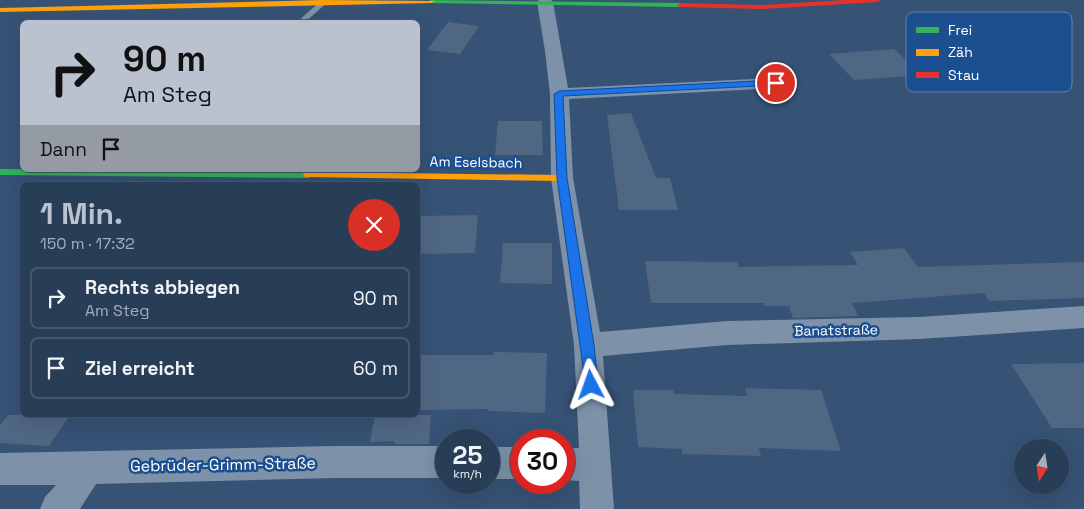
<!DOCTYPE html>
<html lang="de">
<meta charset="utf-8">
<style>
body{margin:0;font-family:"Space Grotesk",sans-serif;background:#30455d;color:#f1f3f6;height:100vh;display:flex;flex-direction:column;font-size:19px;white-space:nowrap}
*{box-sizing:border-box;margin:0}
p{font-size:16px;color:#a5aeba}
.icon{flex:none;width:28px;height:28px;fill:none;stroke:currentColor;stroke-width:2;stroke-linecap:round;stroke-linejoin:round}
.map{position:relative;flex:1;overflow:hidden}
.drawer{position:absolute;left:20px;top:182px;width:400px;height:235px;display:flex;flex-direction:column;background:#283e57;border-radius:8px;box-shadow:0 5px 20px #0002,0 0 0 1px #44576d}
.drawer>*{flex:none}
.banner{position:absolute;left:20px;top:20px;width:400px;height:152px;border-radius:8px;box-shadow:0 5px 20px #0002,0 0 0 1px #44576d;background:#b9c2ce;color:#111;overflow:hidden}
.needle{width:32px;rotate:192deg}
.controls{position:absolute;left:1014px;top:439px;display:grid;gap:10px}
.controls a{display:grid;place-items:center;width:55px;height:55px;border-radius:50%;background:#283e57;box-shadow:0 5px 20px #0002,0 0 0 1px #44576d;font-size:25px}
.speed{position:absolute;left:435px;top:429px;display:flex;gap:10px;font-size:25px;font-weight:700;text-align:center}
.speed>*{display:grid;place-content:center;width:65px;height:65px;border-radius:50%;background:#283e57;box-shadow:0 5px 20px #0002,0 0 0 1px #44576d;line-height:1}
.speed small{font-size:12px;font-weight:400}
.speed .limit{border:8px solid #d22;background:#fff;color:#111}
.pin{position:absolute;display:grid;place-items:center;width:42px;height:42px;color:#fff;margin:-21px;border:2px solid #fff;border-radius:50%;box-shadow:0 1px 5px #0007}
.me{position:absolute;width:55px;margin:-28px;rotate:356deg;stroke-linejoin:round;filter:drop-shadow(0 0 4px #0008)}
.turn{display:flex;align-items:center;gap:18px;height:105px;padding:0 20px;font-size:22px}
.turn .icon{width:65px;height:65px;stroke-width:2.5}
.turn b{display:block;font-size:35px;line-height:42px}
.then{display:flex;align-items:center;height:48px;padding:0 20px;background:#0003;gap:10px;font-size:19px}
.round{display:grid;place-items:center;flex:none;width:52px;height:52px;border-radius:26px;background:#30455d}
.headline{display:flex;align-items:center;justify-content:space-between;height:85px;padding:0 20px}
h1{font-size:30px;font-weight:700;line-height:38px;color:#b9c2ce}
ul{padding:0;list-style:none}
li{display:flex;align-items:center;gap:15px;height:62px;margin:0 10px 8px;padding:0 10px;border:2px solid #44576d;border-radius:8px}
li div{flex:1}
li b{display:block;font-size:19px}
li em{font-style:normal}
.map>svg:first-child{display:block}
.building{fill:#506783}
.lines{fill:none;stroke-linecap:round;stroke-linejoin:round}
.lane{fill:#7d92a8;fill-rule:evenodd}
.street{fill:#7d92a8;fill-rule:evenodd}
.fast{fill:#30b455;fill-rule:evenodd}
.slow{fill:#ff9f0a;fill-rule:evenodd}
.jam{fill:#e5322d;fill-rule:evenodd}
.route{fill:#1a73e8;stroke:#114b97}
.labels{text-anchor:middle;stroke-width:5;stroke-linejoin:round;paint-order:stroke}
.street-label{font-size:14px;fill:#fff;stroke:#1b4f8f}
.near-street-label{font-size:16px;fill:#fff;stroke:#1b4f8f}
.key{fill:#1b4f8f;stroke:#5f84b1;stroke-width:1}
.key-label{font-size:14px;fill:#fff}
</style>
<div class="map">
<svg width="1084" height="509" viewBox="0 0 1084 509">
<rect width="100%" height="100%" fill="#365274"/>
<g class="building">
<polygon points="448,22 479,26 460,54 427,50"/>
<polygon points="894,49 922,75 854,80 829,54"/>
<polygon points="631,113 656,178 670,178 678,210 619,210 607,115"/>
<polygon points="498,121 542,121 543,155 495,155"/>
<polygon points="478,215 475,253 418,254 418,216"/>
<polygon points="503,243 552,243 552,284 500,283"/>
<polygon points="904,248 918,267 1084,262 1084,298 989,301 984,293 852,303 858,316 793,318 789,306 765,306 764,303 651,303 645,261 737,262 739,267 858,265 850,252"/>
<polygon points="494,352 547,353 545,413 488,411 488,409 418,410 418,355 493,355"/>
<polygon points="1084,363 1084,428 1052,428 1011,364"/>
<polygon points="745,388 821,390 841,451 759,448 761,456 682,454 682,449 638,447 633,390 673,390 674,394 747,396"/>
<polygon points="8,415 70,415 49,446 0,443 0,426"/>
<polygon points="375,415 431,415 429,444 394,444 394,441 370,442"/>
</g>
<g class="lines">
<polygon class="lane" points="322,0 329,1 305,22 297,22"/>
<g class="street">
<polygon points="539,0 551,0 553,2 568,88 776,78 782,79 785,83 782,87 776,88 569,99 573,178 600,332 727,321 919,317 1084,306 1084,328 919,339 727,345 603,356 614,509 580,509 579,481 564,480 564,448 579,448 574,345 551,178 550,94 545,51 537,2"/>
<polygon points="334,446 446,446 446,478 334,478 96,484 80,509 40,509 45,497 56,485 0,485 0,453"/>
<rect x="489" y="447" width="32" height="32"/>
</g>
<g class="fast">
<polygon points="429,0 680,3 683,5 680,7 432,3"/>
<polygon points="0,169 308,172 313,175 308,178 0,175"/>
</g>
<g class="slow">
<polygon points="322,0 435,1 432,3 0,12 0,8"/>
<polygon points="308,172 562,175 567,178 562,181 305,177 303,175 305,173"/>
</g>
<polygon class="jam" points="844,0 881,0 878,2 761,9 680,7 677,5 680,3 761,5"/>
</g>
<polygon class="route" points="776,80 780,83 779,85 563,96 567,178 594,345 598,385 596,389 591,391 586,389 557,178 554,94 559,91"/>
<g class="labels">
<g class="street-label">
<text transform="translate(476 162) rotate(1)" y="5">Am Eselsbach</text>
<text transform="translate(836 330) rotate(-1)" y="5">Banatstraße</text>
</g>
<g class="near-street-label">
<text transform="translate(223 464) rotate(-1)" y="6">Gebrüder-Grimm-Straße</text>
</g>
</g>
<rect x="906" y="12" width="166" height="80" rx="8" class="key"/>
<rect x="916" y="27" width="23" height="6" fill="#30b455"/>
<rect x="916" y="49" width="23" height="7" fill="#ff9f0a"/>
<rect x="916" y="72" width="23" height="6" fill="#e5322d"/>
<g class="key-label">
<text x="948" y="35">Frei</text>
<text x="948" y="57">Zäh</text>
<text x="948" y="80">Stau</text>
</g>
</svg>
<div class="controls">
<a><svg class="needle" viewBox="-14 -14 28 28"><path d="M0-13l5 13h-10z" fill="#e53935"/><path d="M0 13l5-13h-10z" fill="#a5aeba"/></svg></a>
</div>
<div class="speed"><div>25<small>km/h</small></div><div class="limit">30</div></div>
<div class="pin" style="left:776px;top:83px;background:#d93025"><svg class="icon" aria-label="arrive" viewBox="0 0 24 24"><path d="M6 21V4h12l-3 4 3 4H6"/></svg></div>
<svg class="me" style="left:591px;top:385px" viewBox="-20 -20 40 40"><path d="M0-17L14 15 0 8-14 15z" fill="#1a73e8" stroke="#fff" stroke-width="4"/></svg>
<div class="banner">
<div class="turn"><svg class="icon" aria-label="right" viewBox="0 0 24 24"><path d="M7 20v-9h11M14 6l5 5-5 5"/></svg><div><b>90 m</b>Am Steg</div></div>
<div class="then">Dann<svg class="icon" aria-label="arrive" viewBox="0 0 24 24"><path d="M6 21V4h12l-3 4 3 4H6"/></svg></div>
</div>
<section class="drawer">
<div class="headline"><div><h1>1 Min.</h1><p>150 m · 17:32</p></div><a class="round" style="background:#d93025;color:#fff"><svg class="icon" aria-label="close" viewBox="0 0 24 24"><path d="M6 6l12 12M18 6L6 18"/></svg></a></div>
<ul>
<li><svg class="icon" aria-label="right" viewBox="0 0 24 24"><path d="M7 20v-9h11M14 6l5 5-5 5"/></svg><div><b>Rechts abbiegen</b><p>Am Steg</p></div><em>90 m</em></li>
<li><svg class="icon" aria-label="arrive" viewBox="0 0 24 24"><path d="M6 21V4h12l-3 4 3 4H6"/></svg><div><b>Ziel erreicht</b></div><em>60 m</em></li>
</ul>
</section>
</div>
